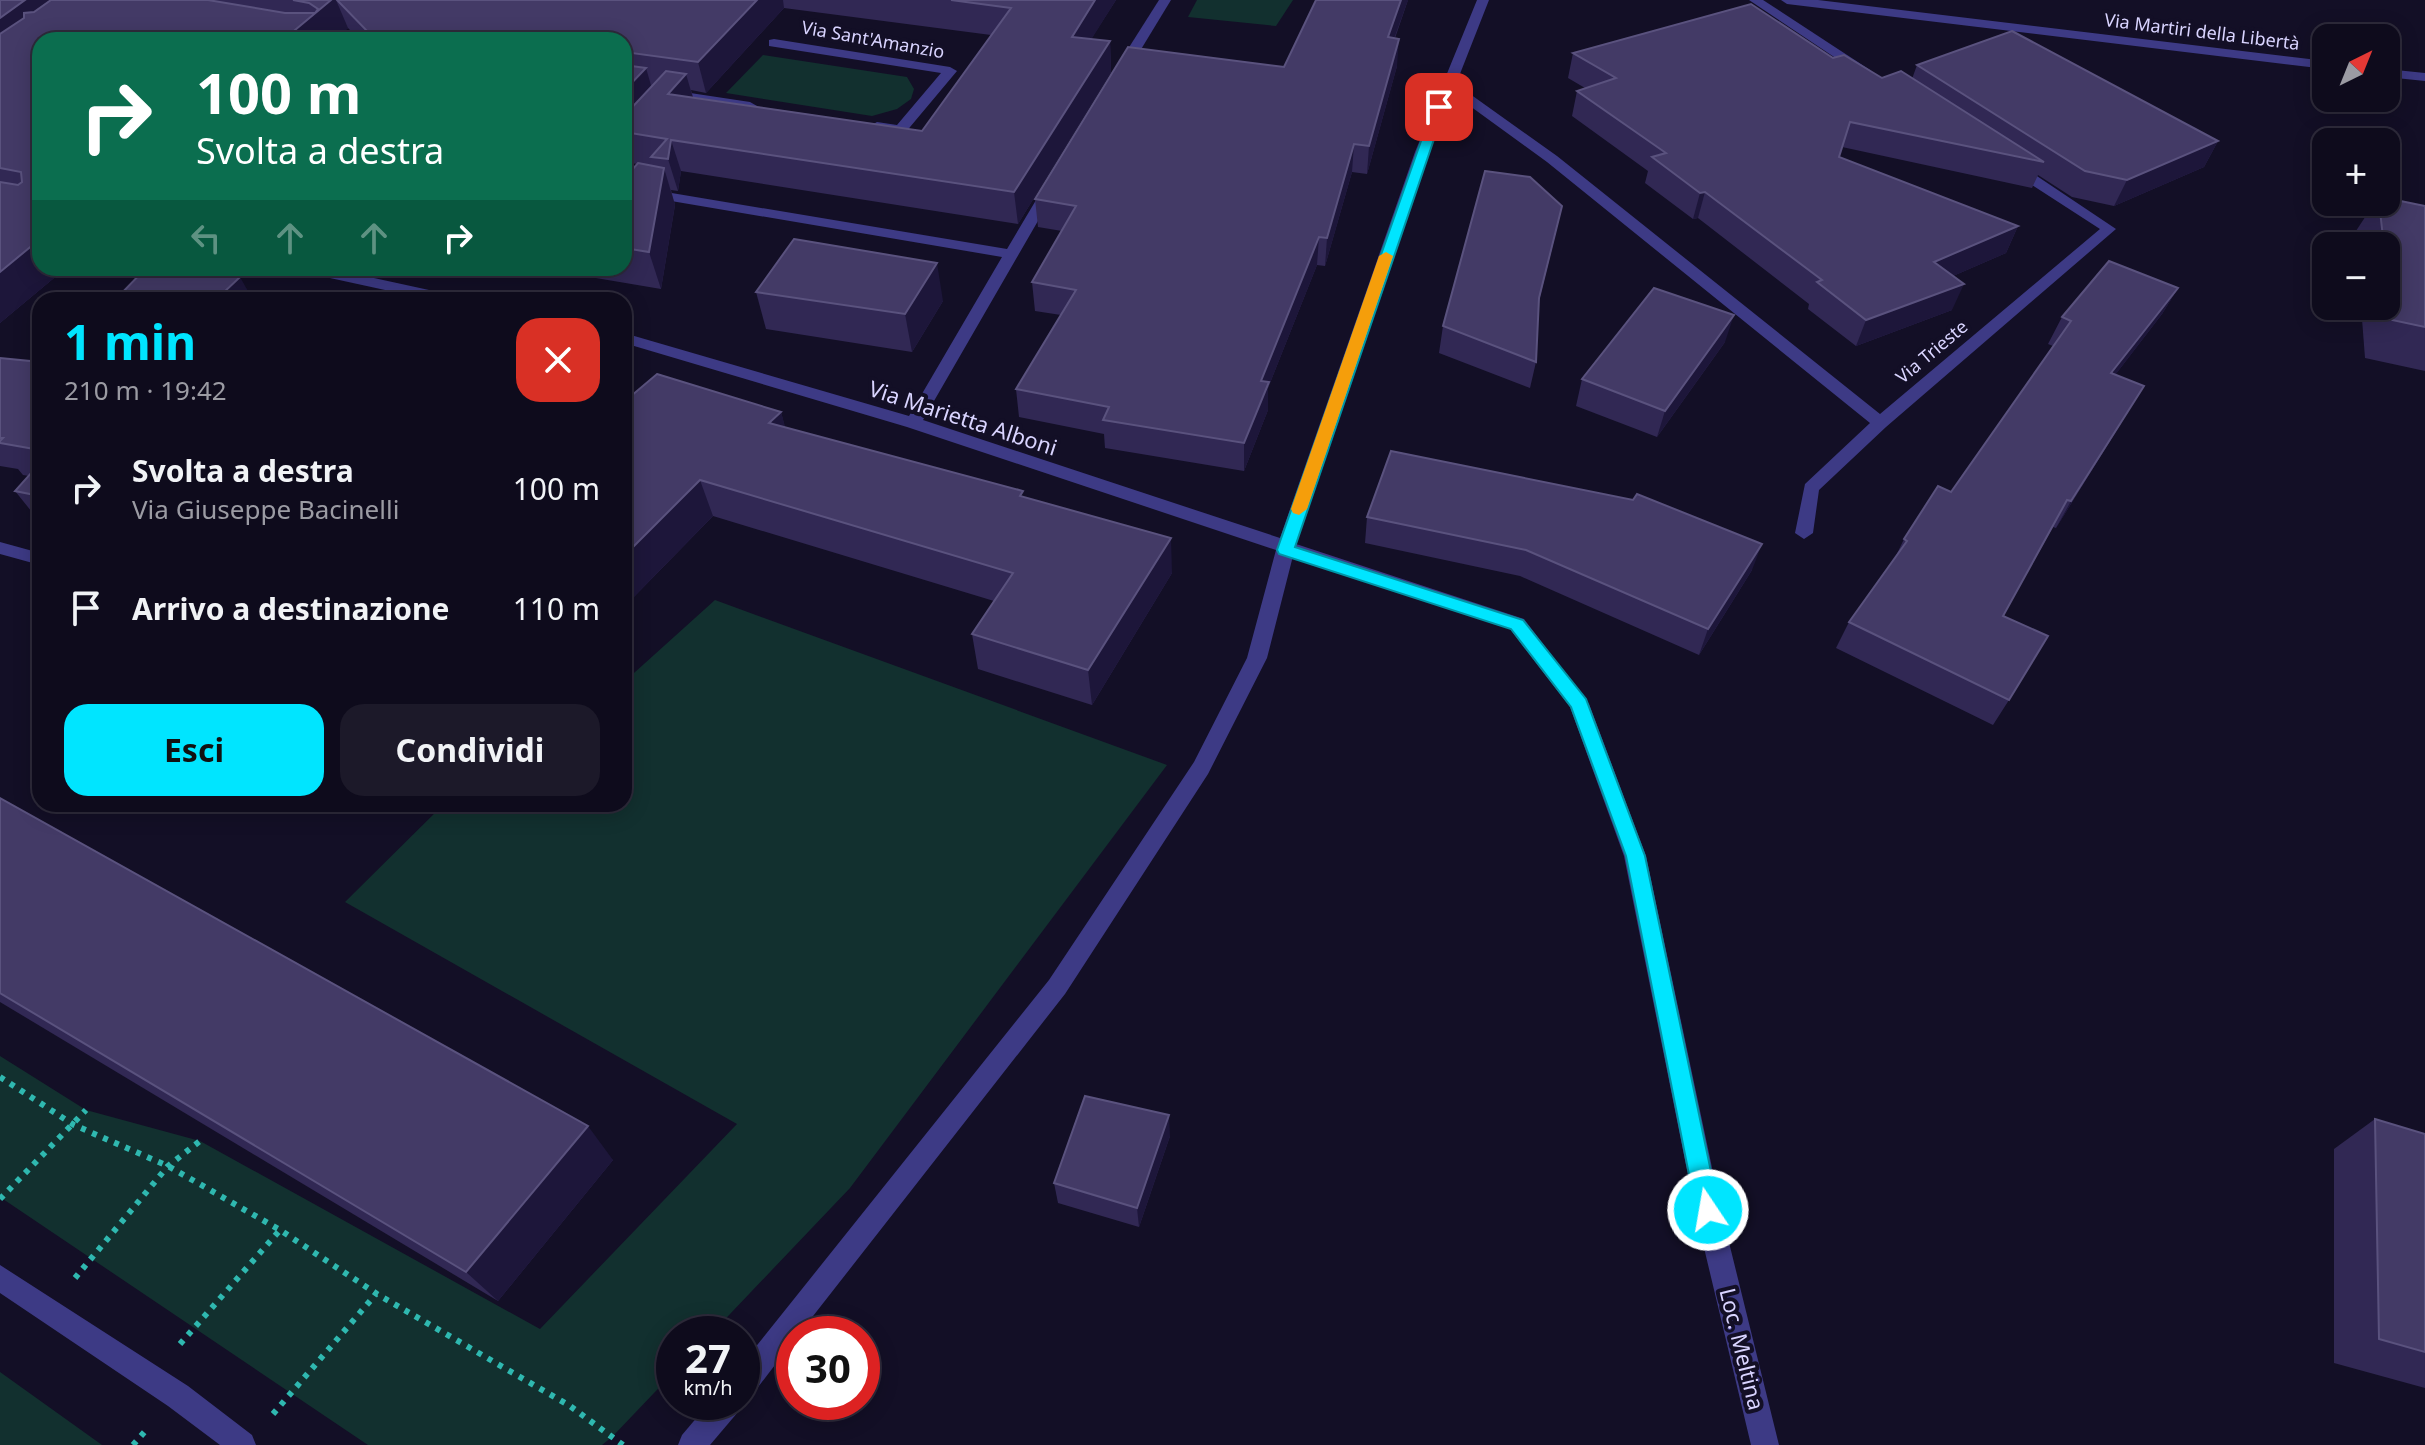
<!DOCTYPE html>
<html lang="it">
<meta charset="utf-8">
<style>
body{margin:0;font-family:"Noto Sans",sans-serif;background:#1c1929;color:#f1f3f6;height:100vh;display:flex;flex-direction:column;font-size:30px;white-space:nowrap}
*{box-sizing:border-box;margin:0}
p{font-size:26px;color:#9b9ba3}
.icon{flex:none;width:44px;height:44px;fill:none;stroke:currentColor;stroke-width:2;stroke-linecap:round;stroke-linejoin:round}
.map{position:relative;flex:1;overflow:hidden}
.sheet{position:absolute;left:32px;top:292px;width:600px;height:520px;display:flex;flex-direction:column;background:#0e0b1c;border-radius:24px;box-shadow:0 4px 20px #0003,0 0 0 2px #2e2b3b}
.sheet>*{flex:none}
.top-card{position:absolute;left:32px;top:32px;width:600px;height:244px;border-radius:24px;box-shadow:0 4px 20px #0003,0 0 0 2px #2e2b3b;background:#0b6e4f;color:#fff;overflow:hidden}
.needle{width:52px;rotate:43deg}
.tools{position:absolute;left:2312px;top:24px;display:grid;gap:16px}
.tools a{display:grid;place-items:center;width:88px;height:88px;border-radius:16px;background:#0e0b1c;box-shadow:0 4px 20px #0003,0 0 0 2px #2e2b3b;font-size:40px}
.speed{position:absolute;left:656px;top:1316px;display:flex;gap:16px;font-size:40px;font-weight:700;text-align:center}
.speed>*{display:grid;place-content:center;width:104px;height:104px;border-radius:50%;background:#0e0b1c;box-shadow:0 4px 20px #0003,0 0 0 2px #2e2b3b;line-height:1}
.speed small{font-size:20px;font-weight:400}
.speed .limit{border:12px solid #d22;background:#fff;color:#111}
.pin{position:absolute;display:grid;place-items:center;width:68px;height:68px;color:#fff;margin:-34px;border-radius:16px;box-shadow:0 4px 12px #0006}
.me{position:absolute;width:88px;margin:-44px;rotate:348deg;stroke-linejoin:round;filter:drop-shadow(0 0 6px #0008)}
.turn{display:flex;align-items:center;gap:28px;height:168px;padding:0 32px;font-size:36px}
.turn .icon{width:104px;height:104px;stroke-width:2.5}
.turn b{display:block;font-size:56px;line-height:68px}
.lanes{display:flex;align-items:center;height:76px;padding:0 32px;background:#0003;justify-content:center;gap:40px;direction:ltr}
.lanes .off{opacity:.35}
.round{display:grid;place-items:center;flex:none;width:84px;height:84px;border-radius:24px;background:#1c1929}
.head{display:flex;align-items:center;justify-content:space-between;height:136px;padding:0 32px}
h1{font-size:48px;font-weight:700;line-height:60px;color:#00e5ff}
.button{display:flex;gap:16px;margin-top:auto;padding:16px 32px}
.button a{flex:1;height:92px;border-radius:24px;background:#00e5ff;color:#111;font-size:32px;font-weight:700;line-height:92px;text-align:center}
.button a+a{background:#1c1929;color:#f1f3f6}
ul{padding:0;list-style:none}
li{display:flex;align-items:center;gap:24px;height:120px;padding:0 32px}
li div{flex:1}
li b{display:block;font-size:30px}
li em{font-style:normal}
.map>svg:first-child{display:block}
.green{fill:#12302f}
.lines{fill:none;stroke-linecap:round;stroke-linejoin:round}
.path{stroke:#2fb8b0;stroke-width:6;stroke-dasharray:5 7;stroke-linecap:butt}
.street{fill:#3d3a85;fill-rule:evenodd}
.wall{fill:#312854;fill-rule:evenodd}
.shaded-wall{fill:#1d163a}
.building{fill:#433a66;stroke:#5a527e;stroke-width:2}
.route{fill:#00e5ff;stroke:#0095a6;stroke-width:2}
.slow{fill:#f59e0b}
.labels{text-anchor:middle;stroke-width:8;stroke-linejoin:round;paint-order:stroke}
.far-street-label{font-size:18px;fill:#d9d4ff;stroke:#130f26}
.street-label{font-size:22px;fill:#d9d4ff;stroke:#130f26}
</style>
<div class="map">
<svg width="2425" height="1445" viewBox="0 0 2425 1445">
<rect width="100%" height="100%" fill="#130f26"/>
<g class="green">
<polygon points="1197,0 1293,0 1276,26 1188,17"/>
<polygon points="763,55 907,77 914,89 911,99 897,109 872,116 726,93"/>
<polygon points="715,600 1167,765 850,1188 711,1334 674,1334 674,1372 613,1436 602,1445 368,1445 0,1197 0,1056 86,1110 200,1141 540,1329 737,1124 345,902 444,804 624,804 624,682"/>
<polygon points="0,1372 102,1445 0,1445"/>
</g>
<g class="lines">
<g class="path">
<polyline points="0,1077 74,1125 168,1166 280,1230 377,1294 570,1406 623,1445"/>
<polyline points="0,1199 86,1110"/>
<polyline points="75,1278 168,1166 200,1141"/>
<polyline points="180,1344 280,1230"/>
<polyline points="273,1414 376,1294"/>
<polyline points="133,1445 147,1429"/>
</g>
<g class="street">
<polygon points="1159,0 1171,0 1126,74 1116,74 1114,71"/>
<polygon points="1477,0 1489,0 1456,84 1557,156 1880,414 2100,229 2009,170 2009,164 2019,164 2116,229 1886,427 1819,490 1813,533 1804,539 1795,533 1805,484 1870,423 1547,162 1452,93 1429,152 1296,544 1524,619 1589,704 1646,856 1721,1210 1779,1445 1751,1445 1695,1210 1624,856 1570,707 1510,629 1293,556 1267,658 1208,774 1065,994 799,1334 794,1334 794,1340 752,1395 742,1399 742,1364 1049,980 1194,762 1247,658 1276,550 907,427 624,343 624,333 909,416 1002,257 624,193 624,185 1007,249 1045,185 1055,185 1057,188 923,420 1280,538 1415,152"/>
<polygon points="1749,0 1763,0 1870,70 1858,73"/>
<polygon points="1781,0 1818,0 2326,61 2326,69 1787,4"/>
<polygon points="774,39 950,67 957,71 905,133 900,134 870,126 877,122 897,125 941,73 769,46 769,40"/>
<polygon points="2386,69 2425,73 2425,81 2386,77"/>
<polygon points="624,83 750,102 757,106 750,110 624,91"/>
<polygon points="299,268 328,268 452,295 460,300 431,300 307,273"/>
<polygon points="0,542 40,553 40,565 0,554"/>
<polygon points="0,1265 188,1386 252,1435 256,1445 220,1445 168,1406 0,1293"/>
<polygon points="710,1402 742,1402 738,1412 710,1445 678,1445 682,1435"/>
</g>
</g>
<g class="wall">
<path d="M 0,0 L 1116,0 L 1091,39 L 1110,41 L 1111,72 L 1018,224 L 681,171 L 678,191 L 671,190 L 675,205 L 661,289 L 584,276 L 581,268 L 624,268 L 624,179 L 637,164 L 624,162 L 624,40 L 360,40 L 348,28 L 334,40 L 40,40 L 40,268 L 66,268 L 0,323 ZM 784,8 L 991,35 L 922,131 L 693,97 L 691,90 L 706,93 Z"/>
<polygon points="1408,0 1395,38 1397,66 1367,174 1352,172 1325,266 1317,265 1268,388 1268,410 1244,471 1105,448 1104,434 1019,417 1016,389 1061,315 1035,311 1032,282 1062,231 1038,227 1035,199"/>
<polygon points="1573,53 1833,58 1882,78 1912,79 1917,65 2218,141 2204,167 2114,206 2072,197 2038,175 2032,188 1842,147 1839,157 2018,226 2006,253 1953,276 1952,310 1856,346 1808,309 1809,304 1698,218 1693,219 1645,183 1648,171 1572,116 1577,91 1585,88 1568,78"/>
<polygon points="2375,202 2425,206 2425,371 2365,358 2361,306 2386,306 2386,246 2355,246 2354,234"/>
<polygon points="1556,232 1538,305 1536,362 1530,388 1439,353 1443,326"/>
<polygon points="2178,288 2162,314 2115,375 2144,386 2056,528 2053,527 2003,616 2009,700 1993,725 1836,648 1849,622 1895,558 1904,539 1951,492 2053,346 2048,344 2062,317"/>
<polygon points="756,292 943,301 912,352 766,329"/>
<polygon points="1725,342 1657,437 1576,406 1582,379"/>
<polygon points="0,358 40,362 40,522 15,491 29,476 23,475 18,469 0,466"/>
<polygon points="624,402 781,412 785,428 1024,497 1172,573 1092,705 978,669 972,634 994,601 713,516 624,607"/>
<polygon points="1367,517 1752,570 1699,655 1520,576 1365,543"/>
<polygon points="0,798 613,1160 498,1301 0,1002"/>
<polygon points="2375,1119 2425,1134 2425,1388 2334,1363 2334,1149"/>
<polygon points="1170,1136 1139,1227 1058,1203 1054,1183"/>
</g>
<g class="shaded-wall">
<polygon points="25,0 75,0 0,63 0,18"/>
<polygon points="331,0 336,0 348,28 334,40 283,40"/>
<polygon points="757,0 783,0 784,8 706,93 698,62"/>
<polygon points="1095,0 1116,0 1074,67 1072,37"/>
<polygon points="1401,0 1408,0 1385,64 1388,37"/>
<polygon points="1399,39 1397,66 1367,174 1369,146"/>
<polygon points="1110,41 1111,72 1018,224 1014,192"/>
<polygon points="646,68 655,99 624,132 624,91"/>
<polygon points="686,74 695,105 668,94"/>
<polygon points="671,140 681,171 678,191 668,159"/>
<polygon points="2218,141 2204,167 2114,206 2127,180"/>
<polygon points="1354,144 1352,172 1325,266 1327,238"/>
<polygon points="664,168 675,205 661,289 649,252"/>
<polygon points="1705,192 1698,218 1693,219 1700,193"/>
<polygon points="1562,206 1556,232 1533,325 1539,298"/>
<polygon points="2018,226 2006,253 1923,289 1934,262"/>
<polygon points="1319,237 1317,265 1268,388 1268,410 1244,471 1244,443 1261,381"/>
<polygon points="40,239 40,268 66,268 0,323 0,272"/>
<polygon points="937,263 943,301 912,352 905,314"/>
<polygon points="240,277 253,300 222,294"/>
<polygon points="1964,284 1952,310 1856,346 1866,320"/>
<polygon points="2178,288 2162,314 2096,400 2111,373"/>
<polygon points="1734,315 1725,342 1657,437 1665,411"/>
<polygon points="2144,386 2128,412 2056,528 2071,501"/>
<polygon points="781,412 791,448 769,423"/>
<polygon points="700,480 713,516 624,607 624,556"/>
<polygon points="1171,538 1172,573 1092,705 1088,670"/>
<polygon points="1762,544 1752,570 1699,655 1708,629"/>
<polygon points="1169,1115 1170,1136 1139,1227 1137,1208"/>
<polygon points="588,1126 613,1160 498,1301 466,1272"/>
</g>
<g class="building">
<polygon points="0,0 25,0 0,18"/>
<polygon points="51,0 208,0 285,13 315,13 318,9 309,3 293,0 331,0 283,40 40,40 40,239 0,272 0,182 18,185 22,182 21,172 0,168 0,34 24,18 24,13 34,12"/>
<polygon points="337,0 757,0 698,62 624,52 624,40 366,40 371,35"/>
<polygon points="951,0 1095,0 1072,37 1110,41 1014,192 671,140 668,159 651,157 667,139 624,132 624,116 666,71 686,74 668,94 922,131 1011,8"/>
<polygon points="1316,0 1401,0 1388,37 1399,39 1369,146 1354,144 1327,238 1319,237 1261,381 1269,382 1244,443 1103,420 1109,407 1016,389 1076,290 1032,282 1076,206 1035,199 1128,47 1284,67"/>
<polygon points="1751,4 1833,58 1844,55 1882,78 1901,71 2044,162 1850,122 1839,157 2018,226 1934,262 1964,284 1866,320 1817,282 1822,280 1705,192 1700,193 1652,157 1666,153 1577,91 1616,78 1573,53"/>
<polygon points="2012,31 2218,141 2127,180 2085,171 1917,65"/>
<polygon points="624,65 646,68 624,91"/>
<polygon points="638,163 664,168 649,252 624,248 624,179"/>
<polygon points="1485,171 1530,177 1562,206 1539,298 1536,362 1443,326"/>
<polygon points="2386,198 2425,206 2425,327 2392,320 2386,262 2386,246 2384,246 2379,202 2386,202"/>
<polygon points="794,239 937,263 905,314 756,292"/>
<polygon points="2109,261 2178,288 2111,373 2144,386 2071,501 2067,500 2003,616 2048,636 2009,700 1849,622 1907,541 1904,539 1938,486 1951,492 2071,321 2062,317"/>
<polygon points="146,268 240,277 222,294 256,300 115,300"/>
<polygon points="1654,288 1734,315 1665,411 1582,379"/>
<polygon points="0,358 40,362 40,450 0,443 0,441 3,438 0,438"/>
<polygon points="657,374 781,412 769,423 1023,491 1020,496 1171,538 1088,670 972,634 1013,573 700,480 624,556 624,402"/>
<polygon points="1391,451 1633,500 1637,494 1762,544 1708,629 1526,550 1367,517"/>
<polygon points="40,463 40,496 15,491"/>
<polygon points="0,798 588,1126 466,1272 0,993"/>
<polygon points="1085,1096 1169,1115 1137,1208 1054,1183"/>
<polygon points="2375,1119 2425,1134 2425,1352 2379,1339"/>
</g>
<polygon class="route" points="1439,103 1445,107 1295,547 1523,620 1586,699 1645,856 1719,1210 1716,1218 1708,1222 1700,1218 1696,1210 1626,856 1571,707 1511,629 1279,554 1277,550 1433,107"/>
<polygon class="slow" points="1386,252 1393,256 1307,509 1299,515 1293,513 1291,509 1379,256"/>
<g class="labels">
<g class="far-street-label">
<text transform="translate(2202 32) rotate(7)" y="6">Via Martiri della Libertà</text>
<text transform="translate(873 40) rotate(10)" y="6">Via Sant'Amanzio</text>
<text transform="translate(1932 352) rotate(-40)" y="6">Via Trieste</text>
</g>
<g class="street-label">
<text transform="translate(963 418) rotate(18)" y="8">Via Marietta Alboni</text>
<text transform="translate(1742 1349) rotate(76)" y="8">Loc. Meltina</text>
</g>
</g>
</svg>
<div class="tools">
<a><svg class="needle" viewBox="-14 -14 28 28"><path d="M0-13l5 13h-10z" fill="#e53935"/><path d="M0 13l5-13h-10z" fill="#9b9ba3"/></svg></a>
<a>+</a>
<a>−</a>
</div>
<div class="speed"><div>27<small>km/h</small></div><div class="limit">30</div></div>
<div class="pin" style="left:1439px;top:107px;background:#d93025"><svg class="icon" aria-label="arrive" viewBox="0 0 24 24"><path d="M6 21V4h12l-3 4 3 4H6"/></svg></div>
<svg class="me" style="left:1708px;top:1210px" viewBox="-20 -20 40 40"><circle r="17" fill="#00e5ff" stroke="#fff" stroke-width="3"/><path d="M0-11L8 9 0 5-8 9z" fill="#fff"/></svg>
<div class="top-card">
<div class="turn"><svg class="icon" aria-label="right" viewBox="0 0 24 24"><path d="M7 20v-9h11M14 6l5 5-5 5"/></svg><div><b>100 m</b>Svolta a destra</div></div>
<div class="lanes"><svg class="icon off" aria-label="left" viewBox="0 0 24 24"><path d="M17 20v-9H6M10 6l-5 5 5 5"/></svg><svg class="icon off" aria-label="ahead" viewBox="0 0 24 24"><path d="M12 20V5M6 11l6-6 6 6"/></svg><svg class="icon off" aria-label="ahead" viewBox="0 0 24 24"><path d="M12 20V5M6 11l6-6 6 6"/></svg><svg class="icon" aria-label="right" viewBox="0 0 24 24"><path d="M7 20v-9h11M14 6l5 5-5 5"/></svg></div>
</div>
<section class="sheet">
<div class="head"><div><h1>1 min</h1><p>210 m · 19:42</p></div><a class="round" style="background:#d93025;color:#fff"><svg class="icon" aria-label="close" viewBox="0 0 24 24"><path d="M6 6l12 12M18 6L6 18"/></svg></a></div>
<ul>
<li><svg class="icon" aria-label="right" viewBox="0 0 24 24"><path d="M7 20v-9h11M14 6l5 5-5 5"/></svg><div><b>Svolta a destra</b><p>Via Giuseppe Bacinelli</p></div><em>100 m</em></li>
<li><svg class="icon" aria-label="arrive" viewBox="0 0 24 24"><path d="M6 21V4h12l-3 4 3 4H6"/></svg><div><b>Arrivo a destinazione</b></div><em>110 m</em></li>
</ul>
<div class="button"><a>Esci</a><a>Condividi</a></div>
</section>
</div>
